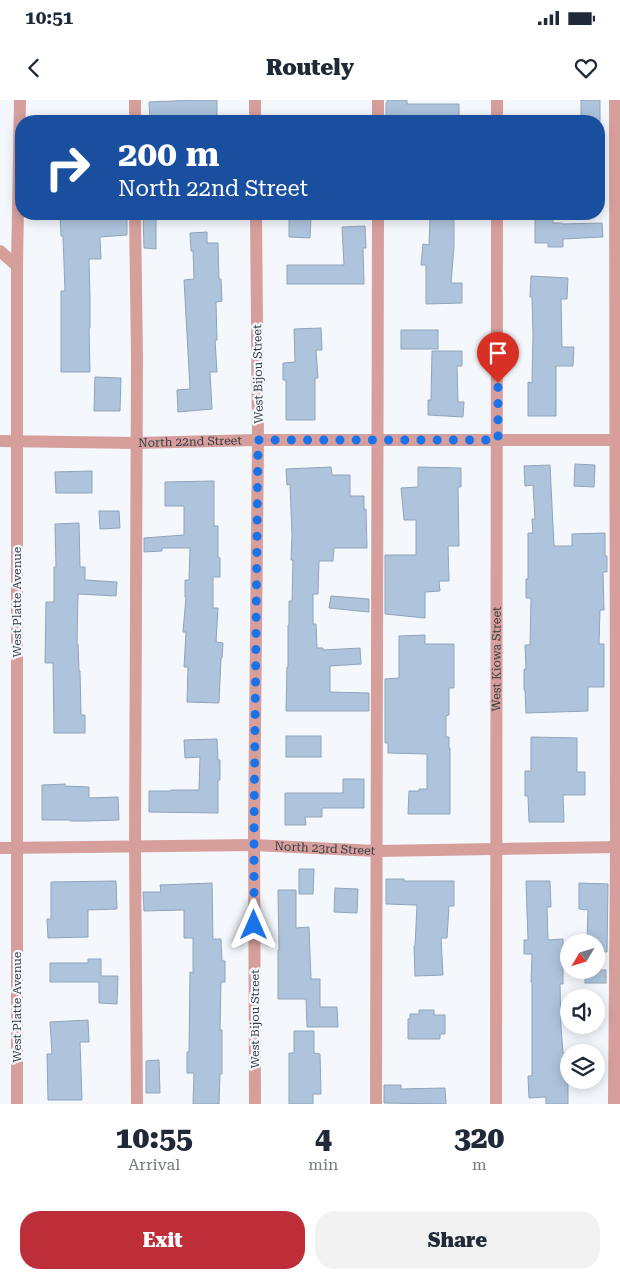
<!DOCTYPE html>
<style>
body{margin:0;font-family:"Roboto Serif",serif;background:#f2f2f3;color:#1f2937;height:100vh;display:flex;flex-direction:column;font-size:19px;white-space:nowrap}
*{box-sizing:border-box;margin:0}
p{font-size:16px;color:#747a83}
.icon{flex:none;width:28px;height:28px;fill:none;stroke:currentColor;stroke-width:2;stroke-linecap:round;stroke-linejoin:round}
.map{position:relative;height:1004px;overflow:hidden}
.panel{display:flex;flex-direction:column;background:#fff;flex:1}
.panel>*{flex:none}
.hud{position:absolute;left:15px;top:15px;width:590px;height:105px;border-radius:20px;box-shadow:0 2px 12px #0003;background:#1a4fa0;color:#fff;overflow:hidden}
.needle{width:32px;rotate:232deg}
.tools{position:absolute;left:560px;top:834px;display:grid;gap:10px}
.tools a{display:grid;place-items:center;width:45px;height:45px;border-radius:50%;background:#fff;box-shadow:0 2px 12px #0003;font-size:25px}
.pin{position:absolute;display:grid;place-items:center;width:42px;height:42px;color:#fff;margin:-51px -21px;border-radius:50% 50% 50% 0;rotate:-45deg;box-shadow:0 0 5px #0007}
.pin .icon{rotate:45deg}
.me{position:absolute;width:55px;margin:-28px;rotate:0deg;stroke-linejoin:round;filter:drop-shadow(0 0 4px #0008)}
.turn{display:flex;align-items:center;gap:18px;height:105px;padding:0 20px;font-size:22px}
.turn .icon{width:65px;height:65px;stroke-width:2.5}
.turn b{display:block;font-size:35px;line-height:42px}
.eta{display:flex;justify-content:space-evenly;align-items:center;height:85px;text-align:center}
.eta b{font-size:30px;font-weight:800;line-height:35px}
.cta{display:flex;gap:10px;margin-top:auto;padding:10px 20px}
.cta a{flex:1;height:58px;border-radius:20px;background:#be2e38;color:#fff;font-size:20px;font-weight:800;line-height:58px;text-align:center}
.cta a+a{background:#f2f2f3;color:#1f2937}
.status{display:flex;justify-content:space-between;align-items:center;height:35px;padding:0 25px;background:#fff;direction:ltr}
.status svg{height:14px;fill:currentColor}
header{display:flex;justify-content:space-between;align-items:center;height:65px;padding:0 20px;background:#fff;font-size:22px;font-weight:800}
.map>svg:first-child{display:block}
.building{fill:#aec4dc;stroke:#8fa4bb}
.lines{fill:none;stroke-linecap:round;stroke-linejoin:round}
.minor{stroke:#d69f9c;stroke-width:12}
.route{stroke:#1a73e8;stroke-width:9;stroke-dasharray:0 16.2}
.labels{text-anchor:middle;stroke-width:4.5;stroke-linejoin:round;paint-order:stroke}
.street-label{font-size:12px;fill:#323b45;stroke:#f4f8fd}
</style>
<div class="status"><b>10:51</b><svg viewBox="0 0 49 12"><path d="M0 12V9h3v3zM5 12V6h3v6zM10 12V3h3v9zM15 12V0h3v12zM26 1h20v11H26zM47 4h2v5h-2z"/></svg></div>
<header><svg class="icon" aria-label="back" viewBox="0 0 24 24"><path d="M15 5l-7 7 7 7"/></svg>Routely<svg class="icon" aria-label="heart" viewBox="0 0 24 24"><path d="M12 20l-8-8c-3-5 5-10 8-4 3-6 11-1 8 4z"/></svg></header>
<div class="map">
<svg width="620" height="1004" viewBox="0 0 620 1004">
<rect width="100%" height="100%" fill="#f4f8fd"/>
<g class="building">
<polygon points="197,0 217,0 217,21 150,21 149,2"/>
<polygon points="387,0 407,0 407,4 459,4 459,21 428,21 428,16 396,16 396,21 386,21 386,3 387,3"/>
<rect x="581" y="0" width="19" height="21"/>
<polygon points="60,114 85,114 85,118 127,116 127,135 100,137 101,159 89,159 90,197 90,228 89,228 90,272 61,272 61,191 65,191 63,136 61,136"/>
<polygon points="143,114 156,114 156,149 144,148"/>
<polygon points="535,114 553,114 553,123 562,123 562,124 602,123 603,137 563,139 563,147 548,147 548,143 535,143"/>
<polygon points="289,117 311,118 310,138 289,137"/>
<polygon points="430,117 454,118 454,147 451,183 462,183 462,203 426,204 426,165 421,165 423,144 429,145"/>
<polygon points="365,126 366,148 363,148 364,184 287,184 287,165 344,165 342,127"/>
<polygon points="207,132 207,143 218,143 219,179 221,179 222,201 216,202 217,240 215,240 217,272 210,272 212,309 178,312 177,290 190,289 184,180 194,179 193,151 191,151 190,133"/>
<polygon points="531,176 568,178 567,199 561,199 562,247 574,247 573,266 556,266 556,316 528,316 528,282 532,283 533,234 532,197 530,197"/>
<polygon points="321,228 322,250 316,250 318,278 315,278 315,320 286,320 286,280 283,280 283,263 295,262 294,229"/>
<rect x="401" y="230" width="37" height="19"/>
<polygon points="432,251 462,251 462,266 457,266 458,302 464,302 463,317 428,315 428,300 431,300"/>
<polygon points="95,277 121,278 120,311 94,311"/>
<polygon points="575,364 595,365 594,387 574,386"/>
<polygon points="550,365 554,446 572,446 572,434 605,433 605,456 607,456 607,472 603,472 604,510 600,510 599,544 604,544 604,587 588,587 588,611 526,613 525,590 524,590 524,569 526,569 525,545 530,545 531,498 526,498 526,479 528,479 528,433 533,433 532,419 535,419 533,385 525,386 524,366"/>
<polygon points="331,367 332,375 350,375 350,396 364,396 364,409 366,409 367,448 334,448 333,461 319,461 318,494 313,494 313,524 316,524 317,548 323,548 323,550 360,548 361,564 330,566 330,592 369,593 369,611 286,611 287,567 288,567 288,525 289,525 289,501 292,501 293,460 291,460 292,436 290,384 287,385 286,369"/>
<polygon points="418,367 461,368 461,387 458,387 459,446 448,446 449,481 439,481 440,491 425,492 425,518 385,514 385,455 416,455 416,420 404,420 401,388 418,387"/>
<polygon points="92,371 92,393 56,393 55,372"/>
<polygon points="214,381 214,426 218,426 218,457 220,458 220,477 213,477 213,508 218,508 216,542 223,543 222,558 221,558 219,603 187,602 188,567 184,567 186,532 183,532 186,497 185,497 185,480 189,480 190,448 162,448 162,451 144,452 144,438 184,435 184,406 165,406 165,382"/>
<polygon points="99,411 119,411 120,428 100,429"/>
<polygon points="79,423 80,467 85,467 85,480 117,482 116,496 78,494 77,544 78,544 79,571 80,571 81,615 85,615 85,633 54,633 53,563 45,563 46,502 54,502 54,467 56,467 55,424"/>
<polygon points="331,496 369,499 369,512 329,508"/>
<polygon points="425,535 425,544 454,544 454,588 449,588 449,615 446,616 446,637 449,637 449,648 450,648 450,714 408,714 409,691 419,691 419,689 427,689 427,654 388,653 388,643 385,643 385,579 399,578 399,536"/>
<rect x="286" y="636" width="35" height="21"/>
<polygon points="531,637 577,638 577,672 585,672 585,695 563,695 564,722 529,722 528,696 525,696 525,671 531,671"/>
<polygon points="217,639 218,660 220,660 220,680 218,680 218,713 149,712 149,691 171,691 171,690 199,690 200,657 185,658 184,640"/>
<polygon points="343,679 364,679 364,708 322,708 322,717 305,717 306,725 285,725 285,693 343,693"/>
<polygon points="65,684 65,686 89,687 89,698 118,697 119,720 88,721 70,721 70,720 42,720 42,685"/>
<polygon points="299,769 314,769 313,794 299,794"/>
<polygon points="386,779 404,779 404,781 454,781 454,806 449,806 447,838 441,838 443,875 415,876 414,846 415,846 417,805 386,804"/>
<polygon points="116,781 117,809 88,810 88,837 48,838 47,819 51,819 51,782"/>
<polygon points="526,781 550,781 551,807 547,807 548,840 563,839 563,884 560,884 561,928 563,953 569,953 569,973 568,973 568,1004 546,1004 546,997 529,998 528,976 532,976 532,882 531,882 532,854 524,854 524,840 528,840"/>
<polygon points="212,783 213,839 221,839 222,861 225,861 225,882 221,882 220,930 222,930 222,974 220,974 219,1004 193,1004 194,973 187,973 187,952 189,952 190,872 193,873 193,838 184,838 184,810 144,811 143,792 161,792 160,785"/>
<polygon points="579,783 608,784 607,852 596,852 596,842 587,842 588,810 579,809"/>
<polygon points="335,788 358,789 357,813 334,812"/>
<polygon points="278,790 296,790 296,828 309,827 311,879 320,879 320,907 337,907 338,927 307,927 306,899 278,899 278,850 279,850"/>
<polygon points="88,859 101,859 101,876 118,876 117,904 99,903 99,882 50,882 50,863 88,863"/>
<rect x="585" y="870" width="21" height="13"/>
<polygon points="419,910 434,910 434,915 445,915 445,934 440,934 440,939 408,939 408,919 410,919 410,914 419,914"/>
<polygon points="88,920 89,942 80,942 82,1000 48,1000 47,954 52,954 50,922"/>
<polygon points="294,931 314,931 314,953 320,954 321,994 313,994 313,1004 289,1004 289,953 294,953"/>
<polygon points="159,960 160,993 146,993 146,961"/>
<polygon points="384,985 401,985 401,989 445,988 446,1004 384,1003"/>
</g>
<g class="lines">
<g class="minor">
<polyline points="135,0 135,21"/>
<polyline points="255,0 255,21"/>
<polyline points="497,0 497,21"/>
<polyline points="378,21 378,0"/>
<polyline points="135,114 137,258 135,747 137,1004"/>
<polyline points="0,151 17,166"/>
<path id="s1" d="M 0,341 L 136,343 L 258,340 L 620,340"/>
<path id="s2" d="M 0,748 L 254,745 L 376,751 L 620,747"/>
<polyline points="17,1004 17,166 20,0"/>
<polyline points="255,1004 254,728 258,340 256,114"/>
<polyline points="376,1004 378,114"/>
<path id="s3" d="M 496,1004 C 495,707 498,411 497,114"/>
<polyline points="614,1004 616,747 615,0"/>
</g>
</g>
<g class="lines">
<polyline class="route" points="254,825 254,728 258,340 498,340 498,283"/>
</g>
<g class="labels">
<g class="street-label">
<text transform="translate(258 274) rotate(-91)" y="4">West Bijou Street</text>
<text dy="4" stroke="none"><textPath href="#s1" startOffset="190">North 22nd Street</textPath></text>
<text transform="translate(17 502) rotate(-90)" y="4">West Platte Avenue</text>
<text dy="4" stroke="none"><textPath href="#s3" startOffset="445">West Kiowa Street</textPath></text>
<text dy="4" stroke="none"><textPath href="#s2" startOffset="325">North 23rd Street</textPath></text>
<text transform="translate(17 907) rotate(-90)" y="4">West Platte Avenue</text>
<text transform="translate(255 919) rotate(-90)" y="4">West Bijou Street</text>
</g>
</g>
</svg>
<div class="tools">
<a><svg class="needle" viewBox="-14 -14 28 28"><path d="M0-13l5 13h-10z" fill="#e53935"/><path d="M0 13l5-13h-10z" fill="#747a83"/></svg></a>
<a><svg class="icon" aria-label="sound" viewBox="0 0 24 24"><path d="M4 9h4l5-4v14l-5-4H4zM17 9q2 3 0 6"/></svg></a>
<a><svg class="icon" aria-label="layers" viewBox="0 0 24 24"><path d="M12 4l9 5-9 5-9-5zM3 14l9 5 9-5"/></svg></a>
</div>
<div class="pin" style="left:498px;top:283px;background:#d93025"><svg class="icon" aria-label="arrive" viewBox="0 0 24 24"><path d="M6 21V4h12l-3 4 3 4H6"/></svg></div>
<svg class="me" style="left:254px;top:825px" viewBox="-20 -20 40 40"><path d="M0-17L14 15 0 8-14 15z" fill="#1a73e8" stroke="#fff" stroke-width="4"/></svg>
<div class="hud">
<div class="turn"><svg class="icon" aria-label="right" viewBox="0 0 24 24"><path d="M7 20v-9h11M14 6l5 5-5 5"/></svg><div><b>200 m</b>North 22nd Street</div></div>
</div>
</div>
<section class="panel">
<div class="eta">
<div><b>10:55</b><p>Arrival</p></div>
<div><b>4</b><p>min</p></div>
<div><b>320</b><p>m</p></div>
</div>
<div class="cta"><a>Exit</a><a>Share</a></div>
</section>
